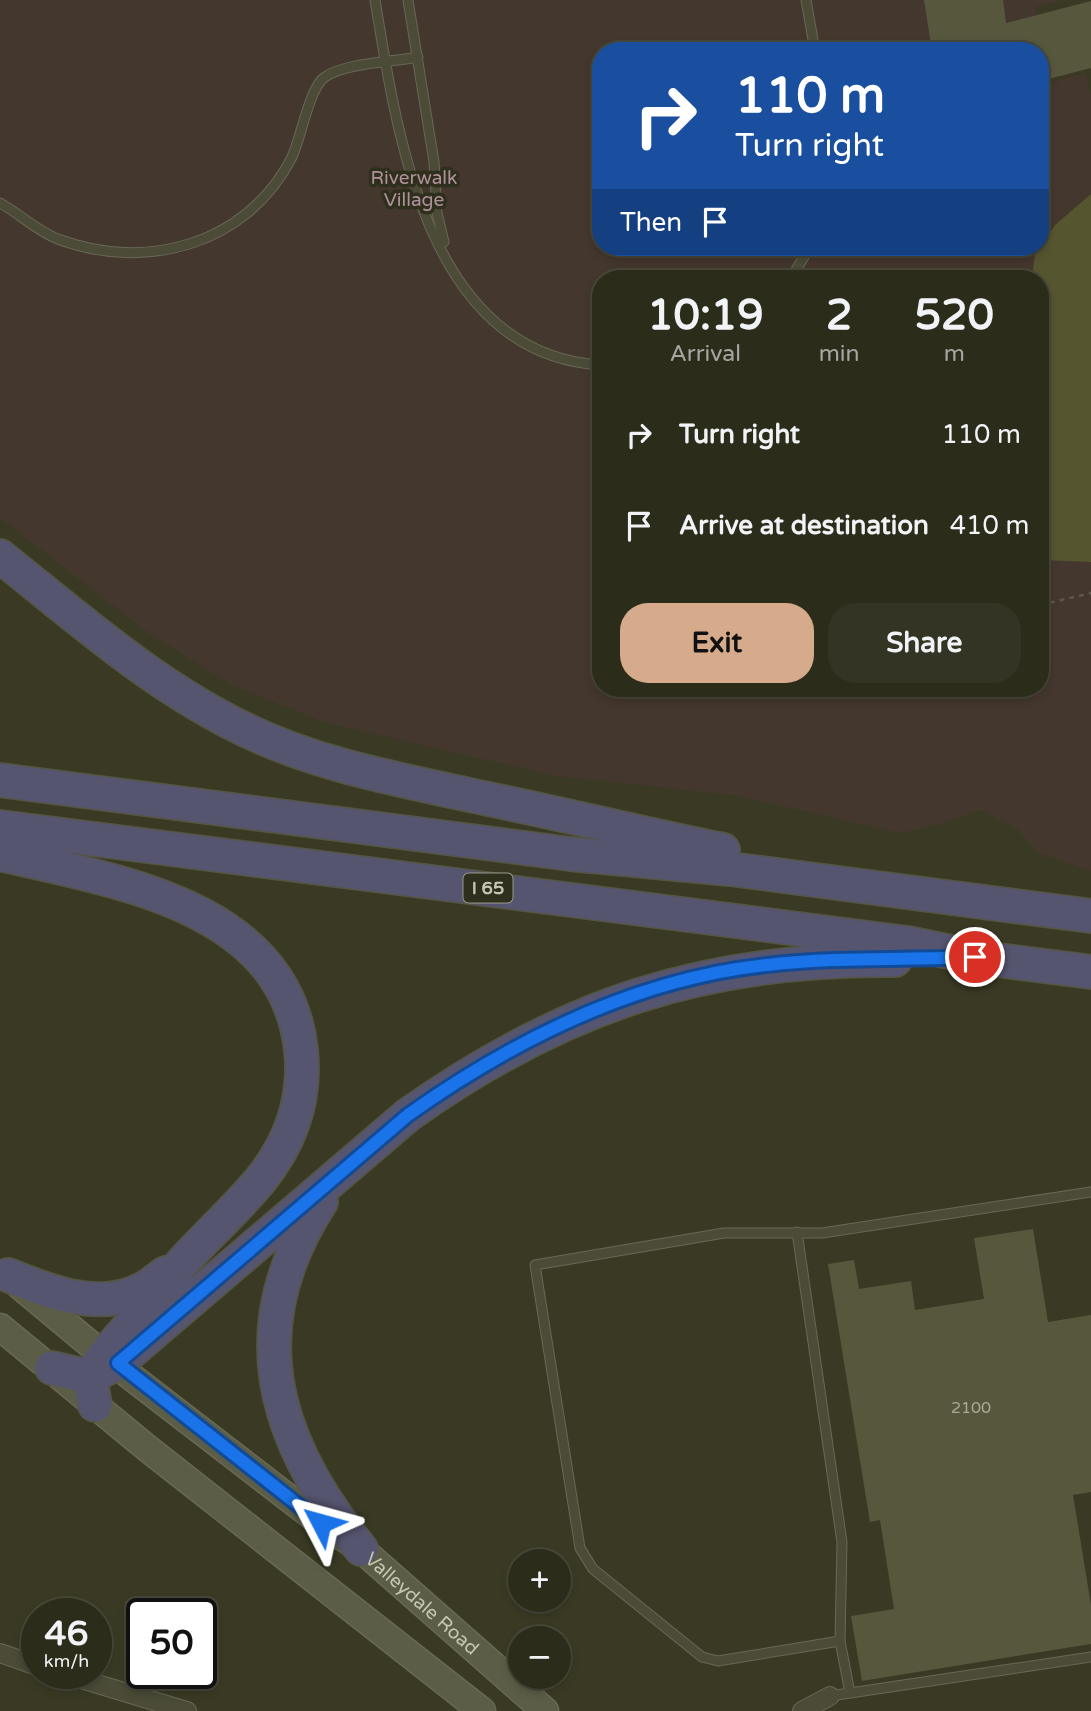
<!DOCTYPE html>
<meta charset="utf-8">
<style>
body{margin:0;font-family:"Varela Round",sans-serif;background:#343424;color:#f1f3f6;height:100vh;display:flex;flex-direction:column;font-size:26px;white-space:nowrap}
*{box-sizing:border-box;margin:0}
p{font-size:23px;color:#a6a7a3}
.icon{flex:none;width:38px;height:38px;fill:none;stroke:currentColor;stroke-width:2;stroke-linecap:round;stroke-linejoin:round}
.map{position:relative;flex:1;overflow:hidden}
.side{position:absolute;left:592px;top:270px;width:457px;height:427px;display:flex;flex-direction:column;background:#2c2c1b;border-radius:28px;box-shadow:0 4px 10px #0003,0 0 0 2px #48483a}
.side>*{flex:none}
.hud{position:absolute;left:592px;top:42px;width:457px;height:214px;border-radius:28px;box-shadow:0 4px 10px #0003,0 0 0 2px #48483a;background:#1a4fa0;color:#fff;overflow:hidden}
.tools{position:absolute;left:508px;top:1549px;display:grid;gap:14px}
.tools a{display:grid;place-items:center;width:63px;height:63px;border-radius:50%;background:#2c2c1b;box-shadow:0 4px 10px #0003,0 0 0 2px #48483a;font-size:35px}
.speed{position:absolute;left:21px;top:1598px;display:flex;gap:14px;font-size:35px;font-weight:700;text-align:center}
.speed>*{display:grid;place-content:center;width:91px;height:91px;border-radius:50%;background:#2c2c1b;box-shadow:0 4px 10px #0003,0 0 0 2px #48483a;line-height:1}
.speed small{font-size:18px;font-weight:400}
.speed .limit{border:4px solid #111;border-radius:10px;background:#fff;color:#111}
.pin{position:absolute;display:grid;place-items:center;width:60px;height:60px;color:#fff;margin:-30px;border:4px solid #fff;border-radius:50%;box-shadow:0 2px 7px #0007}
.me{position:absolute;width:77px;margin:-38px;rotate:309deg;stroke-linejoin:round;filter:drop-shadow(0 0 5px #0008)}
.turn{display:flex;align-items:center;gap:24px;height:147px;padding:0 28px;font-size:32px}
.turn .icon{width:91px;height:91px;stroke-width:2.5}
.turn b{display:block;font-size:49px;line-height:60px}
.then{display:flex;align-items:center;height:66px;padding:0 28px;background:#0003;gap:14px;font-size:26px}
.eta{display:flex;justify-content:space-evenly;align-items:center;height:119px;text-align:center}
.eta b{font-size:42px;font-weight:700;line-height:49px}
.cta{display:flex;gap:14px;margin-top:auto;padding:14px 28px}
.cta a{flex:1;height:80px;border-radius:28px;background:#d6ab8b;color:#111;font-size:28px;font-weight:700;line-height:80px;text-align:center}
.cta a+a{background:#343424;color:#f1f3f6}
ul{padding:0;list-style:none}
li{display:flex;align-items:center;gap:21px;height:91px;padding:0 28px}
li div{flex:1}
li b{display:block;font-size:26px}
li em{font-style:normal}
.map>svg:first-child{display:block}
.green{fill:#44372e;fill-rule:evenodd}
.water{fill:#555530}
.building{fill:#57573e}
.lines{fill:none;stroke-linecap:round;stroke-linejoin:round}
.lane-casing{stroke:#686856;stroke-width:11}
.street-casing{stroke:#686856;stroke-width:20}
.secondary-casing{stroke:#686856;stroke-width:29}
.highway-casing{stroke:#555543;stroke-width:36}
.path{stroke:#5e564b;stroke-width:2.5;stroke-dasharray:5 5;stroke-linecap:butt}
.lane{stroke:#4b4b38;stroke-width:9}
.street{stroke:#4b4b38;stroke-width:18}
.secondary{stroke:#5c5d46;stroke-width:26}
.highway{stroke:#565570;stroke-width:33}
.route-casing{stroke:#114b97;stroke-width:18}
.route{stroke:#1a73e8;stroke-width:12}
.labels{text-anchor:middle;stroke-width:7;stroke-linejoin:round;paint-order:stroke}
.number-label{font-size:16px;fill:#aaaa96}
.shield{fill:#2f2f1d;stroke:#999986;stroke-width:2}
.shield-label{font-size:18px;font-weight:bold;fill:#c6c6b3}
.park-label{font-size:19px;fill:#b0919c;stroke:#2f2f1d}
.street-label{font-size:19px;fill:#c6c6b3;stroke:#2f2f1d}
</style>
<div class="map">
<svg width="1091" height="1711" viewBox="0 0 1091 1711">
<rect width="100%" height="100%" fill="#3a3a24"/>
<path class="green" d="M 0,0 L 1065,0 L 1035,7 L 1048,83 L 1086,73 L 1091,95 L 1091,871 L 1039,853 L 1015,827 L 980,810 L 943,823 L 901,833 L 733,795 L 556,776 L 324,722 L 232,685 L 150,634 L 0,518 ZM 600,51 L 1040,51 L 1040,247 L 600,247 ZM 600,278 L 1040,278 L 1040,688 L 600,688 Z"/>
<polygon class="water" points="1091,194 1091,562 1040,560 1040,278 1032,278 1035,254 1055,225"/>
<g class="building">
<polygon points="924,0 1003,0 1006,23 1091,1 1091,68 1041,81 1040,51 932,51"/>
<polygon points="1033,1229 1048,1322 1091,1315 1091,1492 1073,1495 1091,1605 1091,1644 862,1681 851,1616 894,1609 880,1520 870,1522 828,1264 854,1260 859,1289 911,1281 915,1310 984,1299 974,1238"/>
</g>
<g class="lines">
<g class="lane-casing">
<g id="lane">
<path d="M 375,0 C 397,134 427,354 600,365"/>
<polyline points="408,0 434,162 437,213 444,242"/>
<polyline points="806,0 815,51"/>
<path d="M 0,203 C 20,214 37,231 58,239 C 145,272 246,245 291,159 C 301,140 309,87 325,77 C 344,63 393,62 418,57"/>
<polyline points="791,278 810,247"/>
<polyline points="797,1232 842,1542 840,1641"/>
<polyline points="850,1693 840,1641 718,1661 702,1657 593,1569 580,1548 535,1265 724,1233 822,1233 1091,1192"/>
<polyline points="830,1696 1091,1657"/>
</g>
</g>
<g class="street-casing">
<g id="street">
<polyline points="0,1653 37,1666"/>
<polyline points="61,1673 187,1711"/>
<polyline points="802,1711 830,1696"/>
</g>
</g>
<g class="secondary-casing">
<g id="secondary">
<path id="s1" d="M 19,1285 L 103,1355 L 321,1523 L 361,1549 L 545,1711"/>
<polyline points="0,1327 147,1448 482,1711"/>
</g>
</g>
<g class="highway-casing">
<g id="highway">
<path d="M 0,556 C 79,619 154,686 246,730 C 318,765 397,779 474,796 C 557,813 640,833 723,850"/>
<polyline points="0,780 570,854 730,869 1091,916"/>
<polyline points="0,827 907,943 975,957 1091,972"/>
<path d="M 0,854 C 113,881 285,904 301,1050 C 306,1098 292,1140 262,1178 C 238,1208 208,1234 182,1263 C 173,1273 166,1286 157,1296 C 133,1323 108,1347 90,1377 L 95,1405"/>
<path d="M 321,1202 C 239,1328 272,1439 361,1549"/>
<path d="M 8,1275 C 50,1292 99,1312 143,1289 C 151,1285 158,1278 166,1273"/>
<path d="M 52,1368 L 90,1377 L 118,1363 L 408,1115 C 563,1005 705,958 895,960"/>
</g>
</g>
<polyline class="path" points="1040,605 1091,593"/>
<use href="#lane" class="lane"/>
<use href="#street" class="street"/>
<use href="#secondary" class="secondary"/>
<use href="#highway" class="highway"/>
</g>
<g class="lines">
<g class="route-casing">
<path id="route" d="M 321,1523 L 118,1363 L 408,1115 C 515,1039 635,979 767,965 C 836,957 906,960 975,957"/>
</g>
<use href="#route" class="route"/>
</g>
<g class="labels">
<g class="number-label">
<text x="971" y="1413">2100</text>
</g>
<rect class="shield" x="463.5" y="873.5" width="49" height="29" rx="5"/>
<g class="shield-label">
<text x="488" y="894">I 65</text>
</g>
<g class="park-label">
<text x="414" y="184">Riverwalk<tspan x="414" dy="22">Village</tspan></text>
</g>
<g class="street-label">
<text dy="7" stroke="none"><textPath href="#s1" startOffset="514">Valleydale Road</textPath></text>
</g>
</g>
</svg>
<div class="tools">
<a>+</a>
<a>−</a>
</div>
<div class="speed"><div>46<small>km/h</small></div><div class="limit">50</div></div>
<div class="pin" style="left:975px;top:957px;background:#d93025"><svg class="icon" aria-label="arrive" viewBox="0 0 24 24"><path d="M6 21V4h12l-3 4 3 4H6"/></svg></div>
<svg class="me" style="left:321px;top:1523px" viewBox="-20 -20 40 40"><path d="M0-17L14 15 0 8-14 15z" fill="#1a73e8" stroke="#fff" stroke-width="4"/></svg>
<div class="hud">
<div class="turn"><svg class="icon" aria-label="right" viewBox="0 0 24 24"><path d="M7 20v-9h11M14 6l5 5-5 5"/></svg><div><b>110 m</b>Turn right</div></div>
<div class="then">Then<svg class="icon" aria-label="arrive" viewBox="0 0 24 24"><path d="M6 21V4h12l-3 4 3 4H6"/></svg></div>
</div>
<section class="side">
<div class="eta">
<div><b>10:19</b><p>Arrival</p></div>
<div><b>2</b><p>min</p></div>
<div><b>520</b><p>m</p></div>
</div>
<ul>
<li><svg class="icon" aria-label="right" viewBox="0 0 24 24"><path d="M7 20v-9h11M14 6l5 5-5 5"/></svg><div><b>Turn right</b></div><em>110 m</em></li>
<li><svg class="icon" aria-label="arrive" viewBox="0 0 24 24"><path d="M6 21V4h12l-3 4 3 4H6"/></svg><div><b>Arrive at destination</b></div><em>410 m</em></li>
</ul>
<div class="cta"><a>Exit</a><a>Share</a></div>
</section>
</div>
